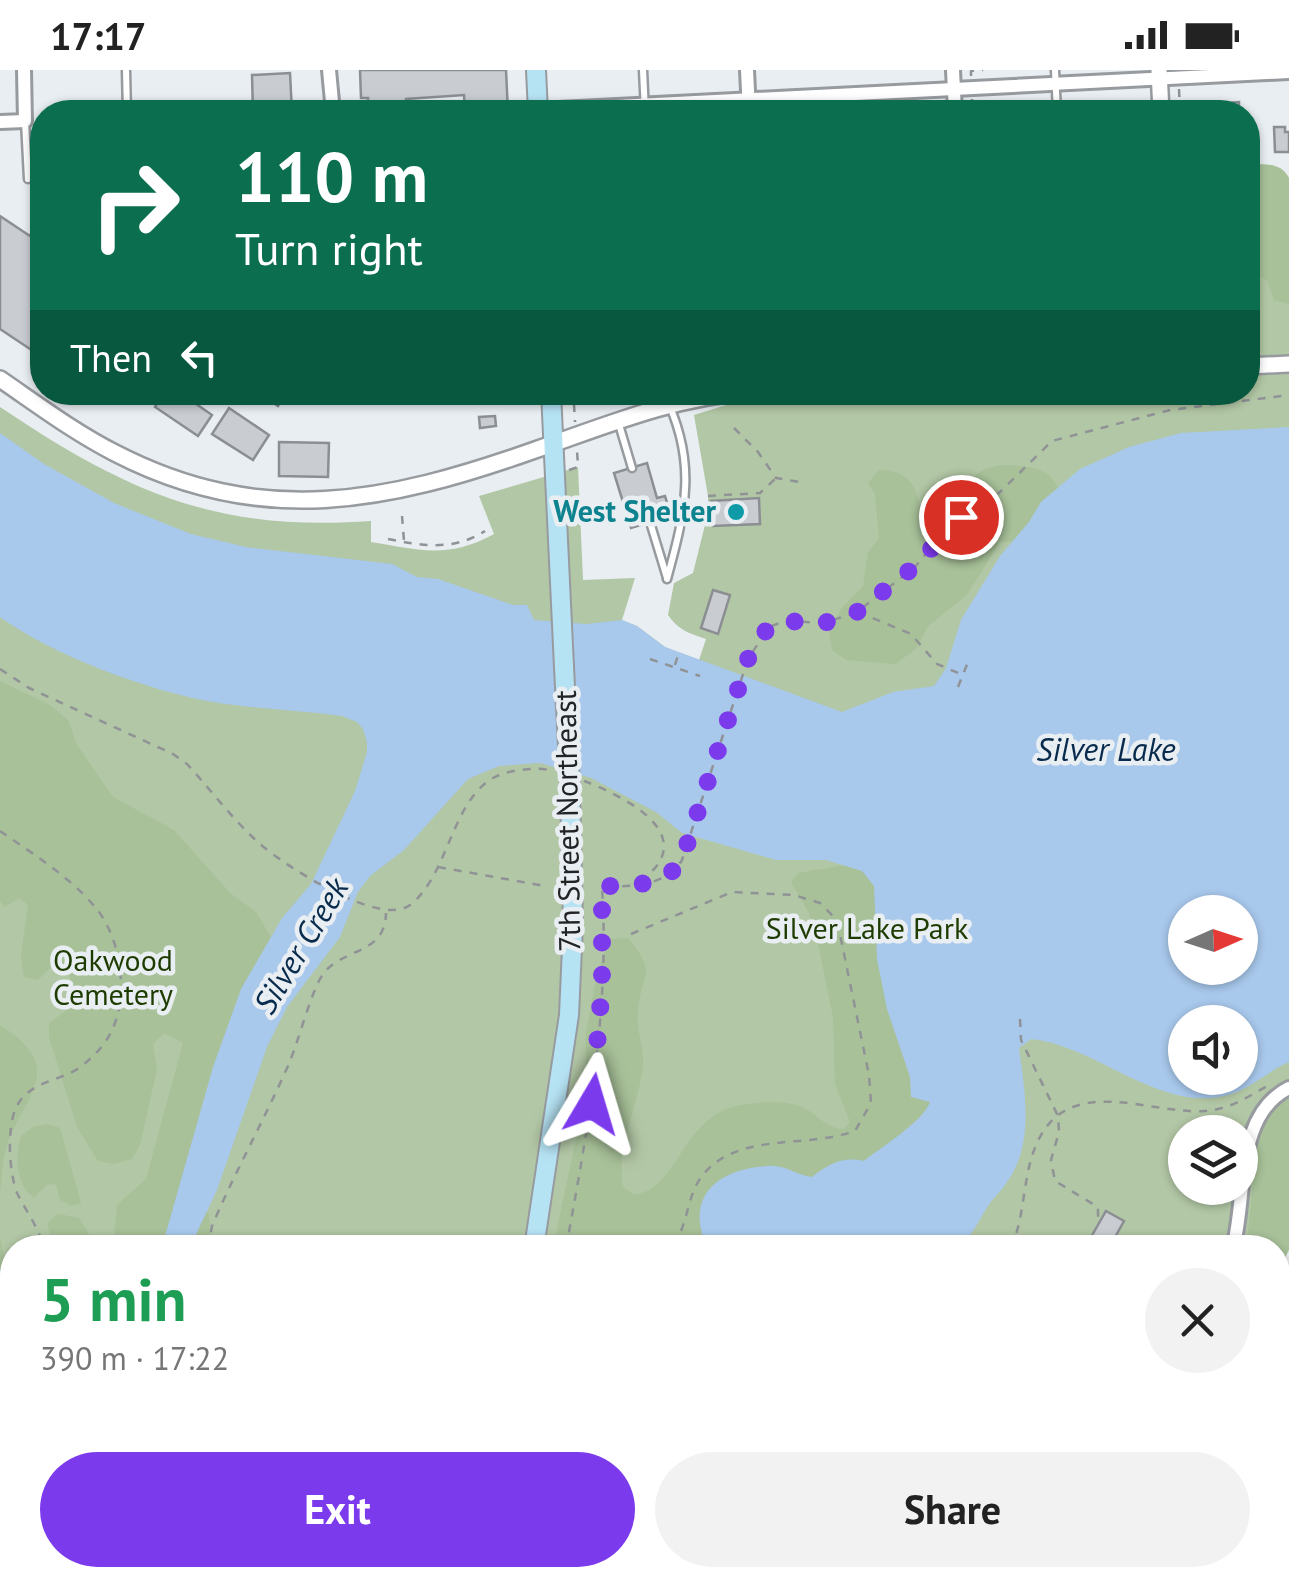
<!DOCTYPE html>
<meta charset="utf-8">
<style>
body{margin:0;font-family:"PT Sans",sans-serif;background:#f2f2f2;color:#222;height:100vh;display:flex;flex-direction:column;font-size:38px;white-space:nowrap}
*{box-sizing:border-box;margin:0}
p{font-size:32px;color:#767676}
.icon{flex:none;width:55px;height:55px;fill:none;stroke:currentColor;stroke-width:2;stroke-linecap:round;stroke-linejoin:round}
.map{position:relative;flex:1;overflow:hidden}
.sheet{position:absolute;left:0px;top:1165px;width:1290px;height:352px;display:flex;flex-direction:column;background:#fff;border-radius:40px 40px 0 0;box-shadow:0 2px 8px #0004}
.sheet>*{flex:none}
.banner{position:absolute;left:30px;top:30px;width:1230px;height:305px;border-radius:40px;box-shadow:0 2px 8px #0004;background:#0b6e4f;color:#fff;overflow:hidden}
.needle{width:65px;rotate:87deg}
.fabs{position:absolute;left:1168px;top:825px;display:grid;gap:20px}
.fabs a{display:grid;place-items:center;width:90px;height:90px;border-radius:50%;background:#fff;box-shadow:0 2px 8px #0004;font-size:50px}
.pin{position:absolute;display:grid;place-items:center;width:85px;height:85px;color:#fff;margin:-42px;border:5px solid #fff;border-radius:50%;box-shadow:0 2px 10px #0007}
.me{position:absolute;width:110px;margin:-55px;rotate:7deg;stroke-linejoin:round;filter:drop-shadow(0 0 8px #0008)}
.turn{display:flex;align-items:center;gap:35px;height:210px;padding:0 40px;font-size:45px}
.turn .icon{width:130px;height:130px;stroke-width:2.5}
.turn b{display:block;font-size:70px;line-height:85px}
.then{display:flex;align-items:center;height:95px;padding:0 40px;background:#0003;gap:20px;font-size:38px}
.round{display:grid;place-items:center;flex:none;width:105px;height:105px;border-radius:52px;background:#f2f2f2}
.headline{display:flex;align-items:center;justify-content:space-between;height:170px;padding:0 40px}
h1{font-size:60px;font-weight:700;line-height:75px;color:#1e9e55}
.action{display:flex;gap:20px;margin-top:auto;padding:20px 40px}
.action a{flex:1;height:115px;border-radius:60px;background:#7c3aed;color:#fff;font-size:40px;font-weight:700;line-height:115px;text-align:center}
.action a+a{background:#f2f2f2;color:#222}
.status{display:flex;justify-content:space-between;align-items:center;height:70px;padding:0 50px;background:#fff;direction:ltr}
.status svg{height:28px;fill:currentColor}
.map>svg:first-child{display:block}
.green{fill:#b2c7a5;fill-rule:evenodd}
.forest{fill:#a8c199}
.water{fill:#a8c8ec;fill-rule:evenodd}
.building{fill:#c9cdd2;stroke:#8b8f93;stroke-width:2.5}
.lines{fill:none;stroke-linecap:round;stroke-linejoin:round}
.service-casing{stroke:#979b9f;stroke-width:11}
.minor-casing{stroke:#979b9f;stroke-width:18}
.tertiary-casing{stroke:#979b9f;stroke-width:20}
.secondary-casing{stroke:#979b9f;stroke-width:22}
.path{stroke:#909396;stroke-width:2.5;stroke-dasharray:8 8;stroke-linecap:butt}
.service{stroke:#fff;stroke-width:6}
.minor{stroke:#fff;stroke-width:12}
.tertiary{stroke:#fff;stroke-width:15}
.secondary{stroke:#b6e3f4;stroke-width:18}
.secondary-bridge-casing{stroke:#979b9f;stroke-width:22;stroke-linecap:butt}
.secondary-bridge{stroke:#b6e3f4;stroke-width:18}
.route{stroke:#7c3aed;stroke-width:18;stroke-dasharray:0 32.4}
.culture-dot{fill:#0f9aa8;stroke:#e9eef2;stroke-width:4}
.labels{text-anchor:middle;stroke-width:9;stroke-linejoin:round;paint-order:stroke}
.culture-label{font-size:30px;font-weight:bold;fill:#0d838f;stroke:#e9eef2;text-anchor:end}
.street-label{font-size:30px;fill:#212325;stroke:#e9eef2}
.park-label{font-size:30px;fill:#1e3c00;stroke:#e9eef2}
.water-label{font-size:32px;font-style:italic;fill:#082b4d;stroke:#e9eef2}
</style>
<div class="status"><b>17:17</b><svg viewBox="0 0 49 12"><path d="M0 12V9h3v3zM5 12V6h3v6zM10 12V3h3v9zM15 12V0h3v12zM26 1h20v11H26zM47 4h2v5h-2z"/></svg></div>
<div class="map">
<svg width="1289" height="1516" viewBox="0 0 1289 1516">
<rect width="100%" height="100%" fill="#e9eef2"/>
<path class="green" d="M 1289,156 L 1289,1080 L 1276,1177 L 12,1178 L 12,1505 L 1146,1505 L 1147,1516 L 0,1516 L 0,337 C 127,422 215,462 371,451 L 371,472 C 420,480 449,489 494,464 L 479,426 L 578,397 L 583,510 L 635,508 L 622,550 L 637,556 L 665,577 L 699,590 L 706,569 C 690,564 677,559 668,545 L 674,513 L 693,503 L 708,443 L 708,426 L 694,345 L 726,335 L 776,332 L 776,322 L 1248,322 L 1248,159 ZM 1185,842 L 1240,842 L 1240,898 L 1185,898 ZM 1185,952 L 1240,952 L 1240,1008 L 1185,1008 ZM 1185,1062 L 1240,1062 L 1240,1118 L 1185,1118 Z"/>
<g class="forest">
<path d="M 1254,94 C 1268,94 1282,94 1289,108 L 1289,234 L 1274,230 L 1267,210 L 1248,203 L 1248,102 Z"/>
<path d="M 1007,395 C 1033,397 1047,396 1060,421 L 1025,470 L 1000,472 L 967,525 L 928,556 L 916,579 L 895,594 L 846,590 L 832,580 L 829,562 L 841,539 L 863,516 L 868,482 L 879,468 L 875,424 L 868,413 L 879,400 C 905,400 917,413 920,438 C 939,445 960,438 969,419 C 972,412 971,410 976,405 C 984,397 997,396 1007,395 Z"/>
<polygon points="0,611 50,635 68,650 77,675 113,727 174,760 230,823 256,842 275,874 178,1177 127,1177 114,1166 117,1135 146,1109 183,973 164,963 153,974 157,999 140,1075 132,1089 114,1094 98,1091 77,1057 49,967 49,953 67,940 72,915 67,896 55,893 38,910 24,907 21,885 28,835 19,828 5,837 0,831"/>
<path d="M 862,792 L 875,805 L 944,1023 L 882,1088 L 713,1177 L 553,1178 L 577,1064 L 585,1008 L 586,963 L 596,909 L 609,869 L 628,868 C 658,904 642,901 638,939 C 635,958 644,975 643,994 C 639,1037 616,1074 623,1117 L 634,1125 C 680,1119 681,1044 742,1035 C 758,1032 781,1031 796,1035 C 815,1040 824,1059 844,1059 L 850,1052 L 835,1014 L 833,947 L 819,878 L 809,843 L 791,812 L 798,803 Z"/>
<path d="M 0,955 C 73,1001 18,1029 5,1083 C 2,1096 2,1110 0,1122 Z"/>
<path d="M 1289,1029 L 1289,1180 L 1278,1201 L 1278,1178 L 1245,1178 C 1254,1144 1251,1062 1268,1042 C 1273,1036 1282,1033 1289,1029 Z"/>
<path d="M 47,1054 L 60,1058 L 81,1133 L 71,1136 L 60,1130 L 56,1114 L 46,1115 L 34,1128 C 15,1113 15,1087 21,1066 L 33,1057 Z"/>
<polygon points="202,1137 209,1144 212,1177 185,1178"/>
<polygon points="58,1144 79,1148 97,1177 54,1177 47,1153"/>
<polygon points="0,1167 12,1232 12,1285 0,1304"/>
<polygon points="12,1315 12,1380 0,1382 0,1320"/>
<polygon points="12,1402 12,1505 43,1505 39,1516 0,1516 0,1416"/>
<polygon points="66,1505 229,1505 230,1516 68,1516"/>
</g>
<g class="water">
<path d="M 1289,357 L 1289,992 C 1268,1001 1250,1019 1228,1025 C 1160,1044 1096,975 1031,969 L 1019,978 C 1025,1023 1035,1076 1005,1115 C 1001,1121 995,1126 990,1133 C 979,1149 974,1164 959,1177 L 707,1177 C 684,1126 718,1099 767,1096 C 784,1094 796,1105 812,1107 C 828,1094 843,1086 864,1091 C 881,1077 923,1052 930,1032 L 911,1027 L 910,1007 L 887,939 L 877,889 L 874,816 L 862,801 L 826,790 L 776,790 L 682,763 L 656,742 L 591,708 L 540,693 L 499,696 L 468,709 L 404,780 L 370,806 L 358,822 L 340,867 L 287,937 L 267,977 L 217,1120 L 190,1177 L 162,1177 L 213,997 L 241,919 L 282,848 L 311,814 L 355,721 L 367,682 L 367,672 L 363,659 L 357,652 L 342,646 C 299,640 255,639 213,632 C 149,621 52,585 0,547 L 0,363 L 44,394 L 114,433 L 191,464 L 246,477 L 392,494 L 417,507 L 438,509 L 513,535 L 527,535 L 534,550 L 586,554 L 622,550 L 637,556 L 665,577 L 842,642 L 893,622 L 934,616 L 946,598 L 961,550 L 1000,486 L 1029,452 L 1041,432 L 1080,399 L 1129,377 L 1181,363 ZM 1185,842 L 1240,842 L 1240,898 L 1185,898 ZM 1185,952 L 1240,952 L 1240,1008 L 1185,1008 Z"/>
<polygon points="629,1505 893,1505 878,1516 628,1516"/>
</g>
<g class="building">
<polygon points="360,0 506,0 508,42 465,42 464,25 406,29 407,42 368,42 368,28 361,28"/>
<polygon points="290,3 292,42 253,42 252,5"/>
<polygon points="1239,32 1239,42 1227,42 1226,33"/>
<polygon points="1219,34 1219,42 1200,42 1199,35"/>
<polygon points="1140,39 1140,42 1109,42 1109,40"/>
<polygon points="1274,57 1285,57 1285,62 1289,62 1289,82 1275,82"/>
<polygon points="0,146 30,166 42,147 42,287 0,259"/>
<polygon points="164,322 179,322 212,345 198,366 155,337"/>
<polygon points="256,322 286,322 278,336"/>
<polygon points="229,338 269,365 253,390 212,364"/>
<polygon points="495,346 496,356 480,358 479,347"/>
<polygon points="279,372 329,373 328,407 279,406"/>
<polygon points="647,393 657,428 665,426 671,446 631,458 614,403"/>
<polygon points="759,428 760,454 713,456 711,431"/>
<polygon points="713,520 730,525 718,564 701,558"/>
<polygon points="1106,1141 1124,1151 1109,1178 1093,1178 1087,1174"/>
<polygon points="1278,1258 1288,1259 1289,1293 1278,1294"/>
<rect x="1278" y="1361" width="11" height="19"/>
<polygon points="1289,1452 1289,1487 1278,1487 1278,1453"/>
<polygon points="1278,1499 1288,1499 1289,1516 1269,1516 1269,1509 1278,1505"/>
<rect x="1163" y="1505" width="28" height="11"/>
</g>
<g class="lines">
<g class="service-casing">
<g id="service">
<polyline points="126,0 127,42"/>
<polyline points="643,0 645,42"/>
<polyline points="1055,0 1057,42"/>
<polyline points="850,25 851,42"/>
<polyline points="295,40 331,38"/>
<polyline points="25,51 28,109"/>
<path d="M 663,322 C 698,390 686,440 667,509"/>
<polyline points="618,351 632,398"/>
<polyline points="650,452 667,508"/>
</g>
</g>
<g class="minor-casing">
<g id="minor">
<polyline points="329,0 333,42"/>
<polyline points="747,0 749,42"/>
<polyline points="953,0 955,42"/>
<polyline points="538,40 1289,2"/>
<polyline points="0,52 25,51 24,0"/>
<path d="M 1233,1178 C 1247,1127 1234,1045 1289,1018"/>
<polyline points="1278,1213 1289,1213"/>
<polyline points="1278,1416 1289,1415"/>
<polyline points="1231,1505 1232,1516"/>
<polyline points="967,1516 979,1505"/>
</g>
</g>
<g class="tertiary-casing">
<g id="tertiary">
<polyline points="1159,0 1161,42"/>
<polyline points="1248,296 1289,294"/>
<path d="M 0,309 C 38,335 74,362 115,383 C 262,459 388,432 535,380 C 605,356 673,327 748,322"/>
</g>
</g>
<g class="secondary-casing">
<g id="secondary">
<polyline points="536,0 538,42"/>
<polyline points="551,322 564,597"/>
<polyline points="534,1178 569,945 573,855 570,716"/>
<polyline points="523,1505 523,1516"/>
</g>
</g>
<g class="path">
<polyline points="971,6 971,1 983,0"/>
<polyline points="1179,19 1180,42"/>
<polyline points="972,29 972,42"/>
<polyline points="1191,322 1194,334"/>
<polyline points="574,334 575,352"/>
<polyline points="734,358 758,382 776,408 799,412"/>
<polyline points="569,400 578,397 577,380"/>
<polyline points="708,426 760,423 775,409"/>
<polyline points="402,446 404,471"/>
<path d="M 388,469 C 422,476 454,481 485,461"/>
<polyline points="858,542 911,564 937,594 963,605"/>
<polyline points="650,589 700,606"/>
<polyline points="675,595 679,582"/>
<path d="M 0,599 L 29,618 L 173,684 L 187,694 C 211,720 233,750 260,774 C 284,795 380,858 410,835 C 454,801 451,710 514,701 C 527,699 540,697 552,701"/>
<polyline points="958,617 968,592"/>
<path d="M 584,711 C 624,726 702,765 642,810"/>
<path d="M 0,761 C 33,784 69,806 95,837 C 121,867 129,925 112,960 C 106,974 95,985 83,995 C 61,1013 28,1009 15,1040 C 7,1061 9,1102 17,1123 C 26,1141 39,1158 44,1178"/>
<polyline points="438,797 545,816"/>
<path d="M 631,864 L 732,822 L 794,825 L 820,833 L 837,850 L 869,1005 L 871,1033 L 855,1061 C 806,1079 737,1061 702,1106 C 686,1127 689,1154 672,1178"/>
<polyline points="1020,949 1021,970 1058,1046 1059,1062 1051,1090 1055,1111 1098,1137 1098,1154"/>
<path d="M 208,1178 L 212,1156 C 235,1102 264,1050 288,996 C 299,970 308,932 320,909 C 338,876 385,888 386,843"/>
<path d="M 566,1178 C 588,1058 610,939 602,817 C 631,816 666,817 682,790 L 748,589 L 769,557 L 785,551 L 824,553 L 857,542 L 915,497 L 946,459 L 1000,422 L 1052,371 L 1170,340 L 1289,325"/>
<path d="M 1011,1178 C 1026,1144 1022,1106 1037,1073 C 1069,1002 1150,1045 1205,1041 C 1231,1039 1247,1027 1269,1015"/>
<polyline points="0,1316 12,1302"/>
<polyline points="282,1505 286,1516"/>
<polyline points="588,1505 593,1516"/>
<polyline points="927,1516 933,1505"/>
</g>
<use href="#service" class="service"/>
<use href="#minor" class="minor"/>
<use href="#tertiary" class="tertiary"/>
<use href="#secondary" class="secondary"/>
<g class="secondary-bridge-casing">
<polyline id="secondary-bridge" points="564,597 570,716"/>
</g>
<use href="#secondary-bridge" class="secondary-bridge"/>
</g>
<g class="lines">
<path class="route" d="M 592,1034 L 602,917 L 602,816 C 631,816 666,816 682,790 L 748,589 L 757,572 L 769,557 L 785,551 L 824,553 L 857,542 L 914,497 L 961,447"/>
</g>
<circle class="culture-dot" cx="736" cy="442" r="10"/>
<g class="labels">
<g class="culture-label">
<text x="716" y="452">West Shelter</text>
</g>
<g class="street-label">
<text transform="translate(568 751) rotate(-91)" y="10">7th Street Northeast</text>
</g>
<g class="park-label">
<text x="867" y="869">Silver Lake Park</text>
<text x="113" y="901">Oakwood<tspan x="113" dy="34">Cemetery</tspan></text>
</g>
<g class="water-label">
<text x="1106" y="691">Silver Lake</text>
<text transform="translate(301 876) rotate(-59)" y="11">Silver Creek</text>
</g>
</g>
</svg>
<div class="fabs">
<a><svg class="needle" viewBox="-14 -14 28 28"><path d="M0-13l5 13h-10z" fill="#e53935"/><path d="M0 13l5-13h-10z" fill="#767676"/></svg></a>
<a><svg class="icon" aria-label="sound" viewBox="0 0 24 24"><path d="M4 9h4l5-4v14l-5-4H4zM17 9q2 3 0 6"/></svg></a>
<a><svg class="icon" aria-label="layers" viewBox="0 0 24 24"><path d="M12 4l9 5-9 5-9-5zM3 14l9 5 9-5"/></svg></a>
</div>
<div class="pin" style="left:961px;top:447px;background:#d93025"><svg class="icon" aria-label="arrive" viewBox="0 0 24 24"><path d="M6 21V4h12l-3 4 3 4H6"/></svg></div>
<svg class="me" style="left:592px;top:1034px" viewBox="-20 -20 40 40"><path d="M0-17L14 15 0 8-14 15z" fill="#7c3aed" stroke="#fff" stroke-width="4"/></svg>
<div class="banner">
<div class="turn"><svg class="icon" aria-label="right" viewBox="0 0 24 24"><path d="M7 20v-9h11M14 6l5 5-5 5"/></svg><div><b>110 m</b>Turn right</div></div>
<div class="then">Then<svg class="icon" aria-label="left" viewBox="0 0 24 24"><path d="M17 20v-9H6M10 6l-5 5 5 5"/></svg></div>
</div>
<section class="sheet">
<div class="headline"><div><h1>5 min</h1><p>390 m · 17:22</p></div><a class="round"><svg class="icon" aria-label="close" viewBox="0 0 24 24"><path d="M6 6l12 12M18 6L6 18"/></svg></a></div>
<div class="action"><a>Exit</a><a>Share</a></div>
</section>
</div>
